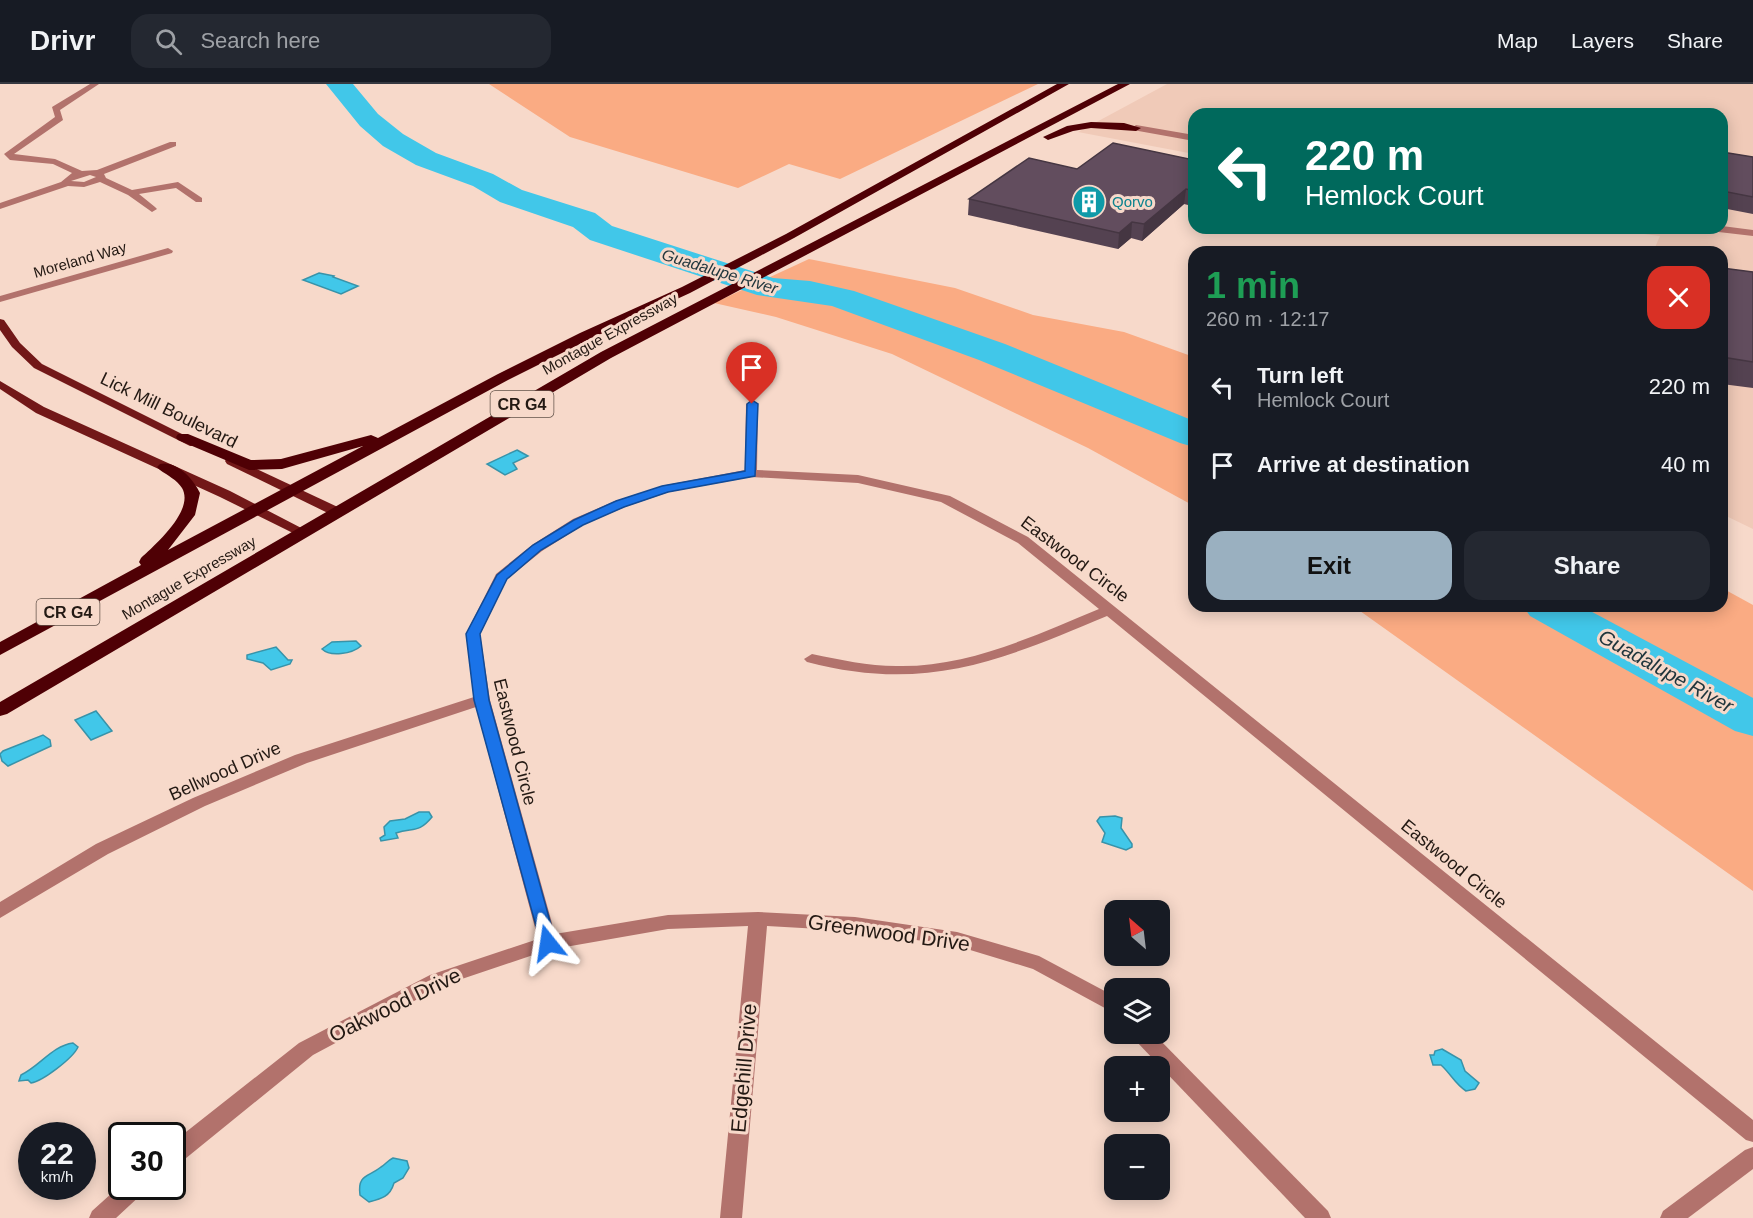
<!DOCTYPE html>
<meta charset="utf-8">
<style>
body{margin:0;font-family:Helvetica,sans-serif;background:#242831;color:#f1f3f6;height:100vh;display:flex;flex-direction:column;font-size:22px;white-space:nowrap}
*{box-sizing:border-box;margin:0}
p{font-size:20px;color:#9ea1a6}
.icon{flex:none;width:33px;height:33px;fill:none;stroke:currentColor;stroke-width:2;stroke-linecap:round;stroke-linejoin:round}
.map{position:relative;flex:1;overflow:hidden}
.side{position:absolute;left:1188px;top:162px;width:540px;height:366px;display:flex;flex-direction:column;background:#171b24;border-radius:18px;box-shadow:0 3px 15px #0003}
.side>*{flex:none}
.banner{position:absolute;left:1188px;top:24px;width:540px;height:126px;border-radius:18px;box-shadow:0 3px 15px #0003;background:#00695c;color:#fff;overflow:hidden}
.needle{width:39px;rotate:332deg}
.fabs{position:absolute;left:1104px;top:816px;display:grid;gap:12px}
.fabs a{display:grid;place-items:center;width:66px;height:66px;border-radius:12px;background:#171b24;box-shadow:0 3px 15px #0003;font-size:30px}
.speed{position:absolute;left:18px;top:1038px;display:flex;gap:12px;font-size:30px;font-weight:700;text-align:center}
.speed>*{display:grid;place-content:center;width:78px;height:78px;border-radius:50%;background:#171b24;box-shadow:0 3px 15px #0003;line-height:1}
.speed small{font-size:15px;font-weight:400}
.speed .limit{border:3px solid #111;border-radius:9px;background:#fff;color:#111}
.pin{position:absolute;display:grid;place-items:center;width:51px;height:51px;color:#fff;margin:-62px -26px;border-radius:50% 50% 50% 0;rotate:-45deg;box-shadow:0 0 6px #0007}
.pin .icon{rotate:45deg}
.me{position:absolute;width:66px;margin:-33px;rotate:345deg;stroke-linejoin:round;filter:drop-shadow(0 0 4px #0008)}
.turn{display:flex;align-items:center;gap:21px;height:126px;padding:0 18px;font-size:27px}
.turn .icon{width:78px;height:78px;stroke-width:2.5}
.turn b{display:block;font-size:42px;line-height:51px}
.round{display:grid;place-items:center;flex:none;width:63px;height:63px;border-radius:18px;background:#242831}
.head{display:flex;align-items:center;justify-content:space-between;height:102px;padding:0 18px}
h1{font-size:36px;font-weight:700;line-height:45px;color:#1e9e55}
.button{display:flex;gap:12px;margin-top:auto;padding:12px 18px}
.button a{flex:1;height:69px;border-radius:18px;background:#9ab0c0;color:#111;font-size:24px;font-weight:700;line-height:69px;text-align:center}
.button a+a{background:#242831;color:#f1f3f6}
ul{padding:0;list-style:none}
li{display:flex;align-items:center;gap:18px;height:78px;padding:0 18px}
li div{flex:1}
li b{display:block;font-size:22px}
li em{font-style:normal}
header{display:flex;align-items:center;gap:36px;box-sizing:border-box;height:84px;padding:0 30px;background:#171b24;border-bottom:2px solid #363941}
header strong{font-size:28px}
nav{display:flex;gap:33px;margin-inline-start:auto;font-size:21px}
.search{width:420px;height:54px;background:#242831;display:flex;align-items:center;gap:15px;box-sizing:border-box;padding:0 21px;border-radius:18px;color:#9ea1a6;font-size:22px}
.map>svg:first-child{display:block}
.built{fill:#f0cab8}
.green{fill:#faab83}
.water{fill:#41c7e9;stroke:#3893a9;stroke-width:1.5}
.lines{fill:none;stroke-linecap:round;stroke-linejoin:round}
.river{fill:#41c7e9;fill-rule:evenodd}
.minor{fill:#b2726c;fill-rule:evenodd}
.major{fill:#721818;fill-rule:evenodd}
.highway{fill:#4f0005;fill-rule:evenodd}
.wall{fill:#544251}
.shaded-wall{fill:#453642}
.building{fill:#624d5e;stroke:#453642;stroke-width:1.5}
.route{fill:#1a73e8;stroke:#114b97;stroke-width:1.5}
.labels{text-anchor:middle;stroke-width:6;stroke-linejoin:round;paint-order:stroke}
.far-culture-label{font-size:15px;fill:#0d838f;stroke:#f7d9ca;text-anchor:start}
.far-street-label{font-size:15px;fill:#231913;stroke:#f7d9ca}
.far-water-label{font-size:16px;font-style:italic;fill:#1f353c;stroke:#f7d9ca}
.shield{fill:#f7d9ca;stroke:#63534a;stroke-width:1.5}
.shield-label{font-size:16px;font-weight:bold;fill:#231913}
.street-label{font-size:18px;fill:#231913;stroke:#f7d9ca}
.water-label{font-size:20px;font-style:italic;fill:#1f353c;stroke:#f7d9ca}
.near-street-label{font-size:21px;fill:#231913;stroke:#f7d9ca}
</style>
<header>
<strong>Drivr</strong>
<div class="search"><svg class="icon" aria-label="search" viewBox="0 0 24 24"><circle cx="10" cy="10" r="6"/><path d="M15 15l6 6"/></svg>Search here</div>
<nav><a>Map</a><a>Layers</a><a>Share</a></nav>
</header>
<div class="map">
<svg width="1753" height="1134" viewBox="0 0 1753 1134">
<rect width="100%" height="100%" fill="#f7d9ca"/>
<polygon class="built" points="1167,0 1753,0 1753,445 1722,430 1722,168 1653,168 1660,152 1596,144 1722,144 1722,30 1194,30 1194,70 1078,48"/>
<g class="green">
<polygon points="489,0 1038,0 840,95 789,80 738,104 570,53"/>
<polygon points="809,175 955,204 1033,231 1124,248 1194,273 1194,422 1088,364 892,270 776,233 714,219"/>
<polygon points="1722,504 1753,521 1753,807 1353,522 1722,522"/>
</g>
<g class="water">
<polygon points="319,189 334,192 333,193 358,202 341,210 303,196"/>
<polygon points="517,366 528,372 513,379 517,385 505,391 487,380"/>
<path d="M 356,557 L 361,562 C 352,570 330,573 322,565 L 332,558 Z"/>
<polygon points="276,563 288,576 292,576 290,580 271,586 263,579 247,575 247,571"/>
<polygon points="96,627 112,647 91,656 75,636"/>
<polygon points="43,651 50,656 51,662 8,682 2,677 0,670 3,667"/>
<path d="M 419,728 L 429,728 L 432,733 C 418,750 413,743 396,749 L 398,754 L 381,757 L 380,754 L 385,751 L 384,743 L 390,737 L 405,735 Z"/>
<polygon points="1115,732 1122,734 1121,744 1132,760 1132,763 1126,766 1102,758 1105,749 1097,737 1100,733"/>
<path d="M 73,959 L 78,963 C 73,974 43,997 31,999 L 28,996 L 19,997 L 21,991 C 40,982 52,962 73,959 Z"/>
<path d="M 1442,965 L 1461,976 L 1465,987 L 1479,999 L 1475,1005 L 1466,1007 C 1455,1000 1451,990 1441,981 L 1433,981 L 1430,971 L 1434,971 L 1435,967 Z"/>
<path d="M 393,1074 L 407,1077 L 409,1084 L 403,1094 L 394,1099 C 390,1113 381,1115 369,1118 L 360,1111 C 357,1090 369,1093 381,1083 C 386,1080 387,1077 393,1074 Z"/>
</g>
<g class="lines">
<g class="river">
<polygon points="326,0 353,0 378,30 403,50 436,69 493,90 522,106 595,129 612,142 773,194 810,197 854,207 1005,260 1194,337 1194,363 1180,359 979,276 832,222 757,211 590,156 573,143 500,118 473,102 416,81 383,62 360,42"/>
<polygon points="1523,522 1581,522 1753,614 1753,652 1735,647 1530,532"/>
</g>
<g class="minor">
<path d="M 90,0 L 99,0 L 60,26 L 63,36 L 14,70 L 55,75 L 82,87 L 97,86 L 170,58 L 176,58 L 176,62 L 104,90 L 106,94 L 132,106 L 178,98 L 202,114 L 202,118 L 196,118 L 176,104 L 139,110 L 155,123 L 157,125 L 152,128 L 128,111 L 100,98 L 84,103 L 68,102 L 0,125 L 0,119 L 61,98 L 72,89 L 53,80 L 10,76 L 4,70 L 55,33 L 52,23 ZM 90,91 L 96,93 L 84,98 L 71,97 Z"/>
<polygon points="1136,41 1194,51 1194,57 1133,46 1132,44"/>
<polygon points="1722,142 1753,146 1753,152 1710,147 1705,144"/>
<polygon points="168,164 173,167 172,169 0,218 0,212"/>
<path d="M 752,316 L 758,320 L 757,386 L 858,391 L 950,412 L 1028,453 L 1753,1036 L 1753,1058 L 1746,1056 L 1107,532 C 1000,577 925,609 807,578 L 804,575 L 812,570 C 842,576 872,583 902,582 C 971,582 1036,551 1099,525 L 1018,459 L 941,418 L 858,399 L 751,393 L 669,408 L 625,423 L 583,441 L 542,467 L 507,495 L 480,550 L 490,616 L 555,850 L 668,831 L 758,828 L 855,833 L 957,848 L 1039,872 L 1114,912 L 1114,929 L 1033,885 L 957,862 L 855,847 L 767,842 L 742,1134 L 720,1134 L 748,842 L 668,845 L 548,866 L 444,901 L 313,971 L 180,1079 L 172,1081 L 172,1059 L 299,959 L 430,891 L 538,855 L 476,623 L 307,679 L 205,722 L 108,770 L 0,834 L 0,818 L 96,760 L 193,714 L 295,671 L 474,613 L 466,550 L 496,490 L 532,461 L 573,435 L 615,417 L 666,401 L 745,386 L 746,320 Z"/>
<polygon points="1132,950 1154,950 1328,1127 1331,1134 1305,1134 1135,956"/>
<polygon points="1753,1063 1753,1085 1688,1134 1660,1134 1663,1127 1745,1066"/>
<polygon points="122,1100 122,1102 146,1102 143,1109 116,1134 89,1134 92,1127"/>
</g>
<g class="major">
<polygon points="0,235 4,236 20,259 42,280 200,359 198,362 190,362 34,284 12,263 0,246"/>
<polygon points="0,297 44,323 230,407 309,448 307,451 297,451 220,413 36,329 0,305"/>
<polygon points="231,373 342,425 344,428 342,431 332,431 227,380 225,377 227,374"/>
</g>
<g class="highway">
<path d="M 1057,0 L 1069,0 L 794,154 L 690,209 L 590,255 L 508,296 L 0,571 L 0,558 L 141,481 L 139,478 L 141,474 C 155,461 195,426 182,404 C 177,396 167,391 160,386 L 157,383 L 160,380 C 177,376 194,396 200,409 L 195,431 L 168,466 L 363,362 L 282,385 L 249,386 L 178,356 L 176,353 L 178,350 L 188,350 L 251,376 L 281,375 L 371,351 L 378,354 L 498,290 L 580,249 L 682,203 L 786,150 Z"/>
<polygon points="1118,0 1130,0 611,274 7,630 0,632 0,618 601,268"/>
<polygon points="1091,38 1124,39 1141,44 1136,47 1091,44 1073,47 1048,56 1043,53 1067,42"/>
</g>
</g>
<g class="wall">
<polygon points="1722,68 1753,73 1753,130 1722,124"/>
<polygon points="1194,76 1194,116 1188,121 1184,120 1142,157 1131,154 1118,165 968,131 969,115 1077,85"/>
<polygon points="1722,184 1753,188 1753,304 1722,300"/>
</g>
<g class="shaded-wall">
<polygon points="1194,103 1194,116 1188,121 1190,106"/>
<polygon points="1186,105 1184,120 1142,157 1144,140"/>
<polygon points="1132,138 1131,154 1118,165 1119,149"/>
</g>
<g class="building">
<polygon points="1113,59 1194,76 1194,103 1190,106 1186,105 1144,140 1132,138 1119,149 969,115 1029,74 1077,85"/>
<polygon points="1722,68 1753,73 1753,113 1722,107"/>
<polygon points="1722,184 1753,188 1753,278 1722,273"/>
</g>
<polygon class="route" points="752,316 758,320 755,392 668,408 624,423 583,441 541,466 507,495 480,550 489,616 556,859 554,864 548,866 542,864 474,616 466,550 497,491 533,461 574,436 616,417 662,402 745,387 747,320"/>
<defs>
<g id="building-disc" transform="scale(1.725)"><circle r="9.5" fill="#0f9aa8" stroke="#f7d9ca"/><path d="M-4-6H4V6H1V3H-1V6H-4ZM-2.5-4.3h1.7v1.8h-1.7ZM.8-4.3h1.7v1.8H.8ZM-2.5-1h1.7V.8h-1.7ZM.8-1h1.7V.8H.8Z" fill="#fff"/></g>
</defs>
<g fill-rule="evenodd">
<use href="#building-disc" x="1089" y="118"/>
</g>
<g class="labels">
<g class="far-culture-label">
<text x="1112" y="123">Qorvo</text>
</g>
<g class="far-street-label">
<text transform="translate(80 176) rotate(-16)" y="5">Moreland Way</text>
<text transform="translate(610 250) rotate(-29)" y="5">Montague Expressway</text>
<text transform="translate(189 494) rotate(-30)" y="5">Montague Expressway</text>
</g>
<g class="far-water-label">
<text transform="translate(720 187) rotate(17)" y="6">Guadalupe River</text>
</g>
<g class="shield">
<rect x="490.5" y="307" width="63" height="26" rx="4.5"/>
<rect x="36.5" y="515" width="63" height="26" rx="4.5"/>
</g>
<g class="shield-label">
<text x="522" y="326">CR G4</text>
<text x="68" y="534">CR G4</text>
</g>
<g class="street-label">
<text transform="translate(169 326) rotate(26)" y="6">Lick Mill Boulevard</text>
<text transform="translate(1075 475) rotate(37)" y="6">Eastwood Circle</text>
<text transform="translate(515 658) rotate(76)" y="6">Eastwood Circle</text>
<text transform="translate(225 687) rotate(-24)" y="6">Bellwood Drive</text>
<text transform="translate(1454 780) rotate(39)" y="6">Eastwood Circle</text>
</g>
<g class="water-label">
<text transform="translate(1666 587) rotate(29)" y="7">Guadalupe River</text>
</g>
<g class="near-street-label">
<text transform="translate(889 849) rotate(8)" y="7">Greenwood Drive</text>
<text transform="translate(395 921) rotate(-26)" y="7">Oakwood Drive</text>
<text transform="translate(744 984) rotate(-85)" y="7">Edgehill Drive</text>
</g>
</g>
</svg>
<div class="fabs">
<a><svg class="needle" viewBox="-14 -14 28 28"><path d="M0-13l5 13h-10z" fill="#e53935"/><path d="M0 13l5-13h-10z" fill="#9ea1a6"/></svg></a>
<a><svg class="icon" aria-label="layers" viewBox="0 0 24 24"><path d="M12 4l9 5-9 5-9-5zM3 14l9 5 9-5"/></svg></a>
<a>+</a>
<a>−</a>
</div>
<div class="speed"><div>22<small>km/h</small></div><div class="limit">30</div></div>
<div class="pin" style="left:752px;top:320px;background:#d93025"><svg class="icon" aria-label="arrive" viewBox="0 0 24 24"><path d="M6 21V4h12l-3 4 3 4H6"/></svg></div>
<svg class="me" style="left:548px;top:859px" viewBox="-20 -20 40 40"><path d="M0-17L14 15 0 8-14 15z" fill="#1a73e8" stroke="#fff" stroke-width="4"/></svg>
<div class="banner">
<div class="turn"><svg class="icon" aria-label="left" viewBox="0 0 24 24"><path d="M17 20v-9H6M10 6l-5 5 5 5"/></svg><div><b>220 m</b>Hemlock Court</div></div>
</div>
<section class="side">
<div class="head"><div><h1>1 min</h1><p>260 m · 12:17</p></div><a class="round" style="background:#d93025;color:#fff"><svg class="icon" aria-label="close" viewBox="0 0 24 24"><path d="M6 6l12 12M18 6L6 18"/></svg></a></div>
<ul>
<li><svg class="icon" aria-label="left" viewBox="0 0 24 24"><path d="M17 20v-9H6M10 6l-5 5 5 5"/></svg><div><b>Turn left</b><p>Hemlock Court</p></div><em>220 m</em></li>
<li><svg class="icon" aria-label="arrive" viewBox="0 0 24 24"><path d="M6 21V4h12l-3 4 3 4H6"/></svg><div><b>Arrive at destination</b></div><em>40 m</em></li>
</ul>
<div class="button"><a>Exit</a><a>Share</a></div>
</section>
</div>
